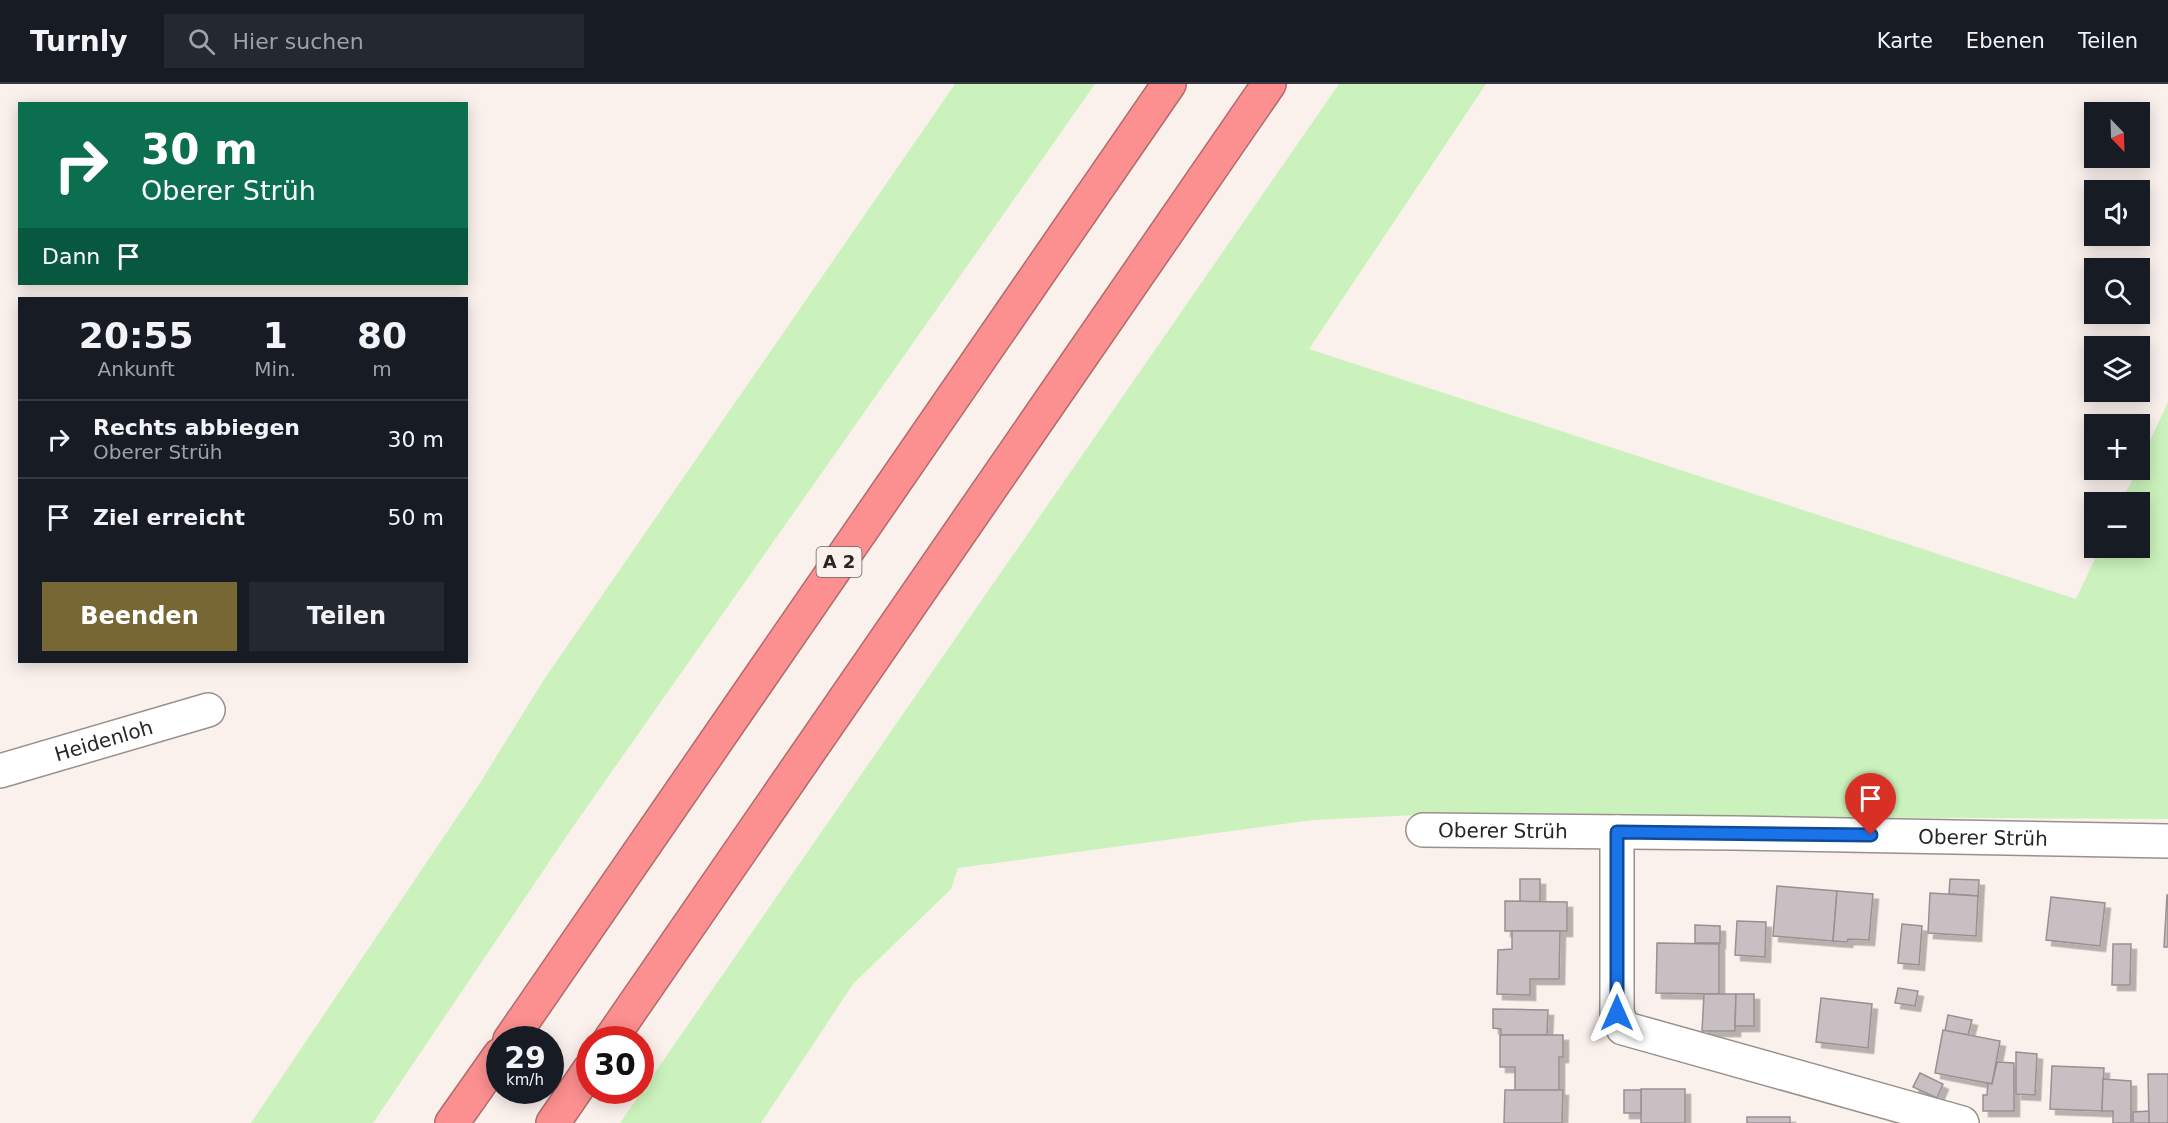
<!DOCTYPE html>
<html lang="de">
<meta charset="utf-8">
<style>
body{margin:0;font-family:"DejaVu Sans",sans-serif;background:#242831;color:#f1f3f6;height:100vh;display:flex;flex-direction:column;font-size:22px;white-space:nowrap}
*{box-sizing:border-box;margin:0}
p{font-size:20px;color:#9ea1a6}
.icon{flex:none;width:33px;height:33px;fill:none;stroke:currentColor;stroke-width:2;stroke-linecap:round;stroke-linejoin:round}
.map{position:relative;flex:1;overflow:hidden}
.panel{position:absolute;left:18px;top:213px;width:450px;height:366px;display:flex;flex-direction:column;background:#171b24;border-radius:0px;box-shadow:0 3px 15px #0003}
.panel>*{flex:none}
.guide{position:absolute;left:18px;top:18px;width:450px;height:183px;border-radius:0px;box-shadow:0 3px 15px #0003;background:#0b6e4f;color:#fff;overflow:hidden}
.needle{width:39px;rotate:157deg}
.controls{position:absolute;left:2084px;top:18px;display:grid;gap:12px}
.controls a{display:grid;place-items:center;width:66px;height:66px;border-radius:0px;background:#171b24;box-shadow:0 3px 15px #0003;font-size:30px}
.speed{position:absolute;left:486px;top:942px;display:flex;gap:12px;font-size:30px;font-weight:700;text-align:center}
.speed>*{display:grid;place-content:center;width:78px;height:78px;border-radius:50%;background:#171b24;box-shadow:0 3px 15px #0003;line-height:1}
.speed small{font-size:15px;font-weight:400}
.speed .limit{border:9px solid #d22;background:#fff;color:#111}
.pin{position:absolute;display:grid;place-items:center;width:51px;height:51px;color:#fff;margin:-62px -26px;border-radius:50% 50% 50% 0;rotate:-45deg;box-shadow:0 0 6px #0007}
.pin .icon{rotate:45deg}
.me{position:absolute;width:66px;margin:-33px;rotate:0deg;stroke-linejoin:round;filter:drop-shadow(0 0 4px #0008)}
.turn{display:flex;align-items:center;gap:21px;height:126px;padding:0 24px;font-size:27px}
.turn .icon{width:78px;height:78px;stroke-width:2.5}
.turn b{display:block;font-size:42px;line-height:51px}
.then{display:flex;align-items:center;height:57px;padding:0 24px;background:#0003;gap:12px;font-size:22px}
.eta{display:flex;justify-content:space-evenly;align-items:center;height:102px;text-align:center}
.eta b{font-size:36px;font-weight:700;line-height:42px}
.primary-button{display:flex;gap:12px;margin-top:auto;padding:12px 24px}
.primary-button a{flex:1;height:69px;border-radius:0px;background:#776735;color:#fff;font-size:24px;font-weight:700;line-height:69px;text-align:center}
.primary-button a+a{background:#242831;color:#f1f3f6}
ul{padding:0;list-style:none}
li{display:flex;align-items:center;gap:18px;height:78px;padding:0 24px;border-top:2px solid #363941}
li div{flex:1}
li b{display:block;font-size:22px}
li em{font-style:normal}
header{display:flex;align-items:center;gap:36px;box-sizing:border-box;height:84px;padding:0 30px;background:#171b24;border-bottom:2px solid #363941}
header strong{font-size:28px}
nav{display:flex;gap:33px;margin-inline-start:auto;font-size:21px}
.search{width:420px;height:54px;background:#242831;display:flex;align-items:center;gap:15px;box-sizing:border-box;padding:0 21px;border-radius:0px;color:#9ea1a6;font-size:22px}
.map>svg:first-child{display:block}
.green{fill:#cbf2bc}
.building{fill:#c8bfc2;stroke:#999093;stroke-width:1.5;filter:url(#shadow)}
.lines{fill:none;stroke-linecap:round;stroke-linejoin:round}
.minor-casing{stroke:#99908c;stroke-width:36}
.motorway-casing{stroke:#b26a6a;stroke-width:36}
.minor{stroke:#fff;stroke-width:33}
.motorway{stroke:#fc8f8f;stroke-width:33}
.route-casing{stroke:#114b97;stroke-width:15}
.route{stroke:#1a73e8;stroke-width:10}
.labels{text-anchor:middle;stroke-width:6;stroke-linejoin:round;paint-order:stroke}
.shield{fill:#faf0ec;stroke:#686260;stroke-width:1.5}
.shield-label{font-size:18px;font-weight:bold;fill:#292524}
.street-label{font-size:20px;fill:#292524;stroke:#faf0ec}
</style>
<header>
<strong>Turnly</strong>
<div class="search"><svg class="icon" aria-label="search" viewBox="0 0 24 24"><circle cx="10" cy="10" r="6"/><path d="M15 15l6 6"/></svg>Hier suchen</div>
<nav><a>Karte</a><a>Ebenen</a><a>Teilen</a></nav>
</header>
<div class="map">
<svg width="2168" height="1039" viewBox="0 0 2168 1039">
<defs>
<filter id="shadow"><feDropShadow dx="5.5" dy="5.5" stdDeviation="0" flood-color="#0004"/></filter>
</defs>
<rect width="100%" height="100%" fill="#faf0ec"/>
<g class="green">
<polygon points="955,0 1095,0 570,747 373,1039 251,1039 480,699 543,597"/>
<polygon points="1339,0 1486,0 1309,265 2076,515 2100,464 2139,464 2139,418 2121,418 2137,386 2139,386 2139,380 2168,318 2168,735 1415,731 1313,736 958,784 951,805 853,900 761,1039 620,1039"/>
</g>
<g class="building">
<rect x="1520" y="795" width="20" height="23"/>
<polygon points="1950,795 1979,796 1978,812 1949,810"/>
<polygon points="1777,802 1837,807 1833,857 1773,852"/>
<polygon points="1837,807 1873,810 1869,856 1848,855 1847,858 1833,857"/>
<polygon points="1930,809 1978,812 1976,852 1928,849"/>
<polygon points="2167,811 2168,811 2168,863 2164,863"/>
<polygon points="2051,813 2105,819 2100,862 2046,856"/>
<polygon points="1505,817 1567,818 1567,847 1505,847"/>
<polygon points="1737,837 1766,838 1765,873 1735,871"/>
<polygon points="1902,840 1922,842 1919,881 1898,879"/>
<polygon points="1695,841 1720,842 1720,859 1695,859"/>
<polygon points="1512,847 1560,847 1559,895 1530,895 1530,911 1497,910 1498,866 1512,865"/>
<polygon points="1657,859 1719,860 1719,910 1656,909"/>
<polygon points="2113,860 2131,860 2130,901 2112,901"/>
<polygon points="1898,904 1918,907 1915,922 1895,919"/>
<polygon points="1704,910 1736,910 1735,947 1702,947"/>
<polygon points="1736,910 1754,910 1754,942 1735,942"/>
<polygon points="1821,914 1872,920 1868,964 1816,958"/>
<polygon points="1493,925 1548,926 1547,951 1501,951 1501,945 1493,944"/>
<polygon points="1948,931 1972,936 1968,951 1945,947"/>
<polygon points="1943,946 2000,957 1992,1000 1935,989"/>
<polygon points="1500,951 1563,951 1563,973 1559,973 1559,1007 1515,1006 1515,983 1500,983"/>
<polygon points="2016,968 2037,970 2035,1011 2016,1010"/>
<polygon points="1997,978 2014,979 2014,1027 1983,1027 1983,1011 1987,1011 1988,999 1992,1000"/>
<polygon points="2052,982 2104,984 2102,1027 2050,1025"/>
<polygon points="1920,989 1943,1000 1937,1014 1913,1003"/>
<polygon points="2148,990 2168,990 2168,1039 2149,1039"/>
<polygon points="2103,995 2131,997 2131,1039 2113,1039 2113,1027 2102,1027"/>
<rect x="1641" y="1005" width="44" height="34"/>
<polygon points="1505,1006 1563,1006 1562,1039 1504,1039"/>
<rect x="1624" y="1006" width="17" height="23"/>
<polygon points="2149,1027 2149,1039 2133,1039 2133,1028"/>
<rect x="1747" y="1033" width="43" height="6"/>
</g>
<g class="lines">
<g class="minor-casing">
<g id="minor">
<path id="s1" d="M 0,687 L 208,626"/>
<path id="s2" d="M 1423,746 L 1734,749 L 2168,757"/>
<polyline points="1617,748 1617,929 1623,944 1962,1039"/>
</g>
</g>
<g class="motorway-casing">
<g id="motorway">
<polyline points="510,956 1169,0"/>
<polyline points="610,956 1269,0"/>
<polyline points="452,1039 500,971"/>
<polyline points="553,1039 590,985"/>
</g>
</g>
<use href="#minor" class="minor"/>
<use href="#motorway" class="motorway"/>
</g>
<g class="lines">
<g class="route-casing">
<polyline id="route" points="1617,929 1617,748 1871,751"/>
</g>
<use href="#route" class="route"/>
</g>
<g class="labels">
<rect class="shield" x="816.5" y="463" width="45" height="30" rx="4.5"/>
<g class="shield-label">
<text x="839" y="484">A 2</text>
</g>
<g class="street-label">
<text dy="7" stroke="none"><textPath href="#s1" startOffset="108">Heidenloh</textPath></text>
<text dy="7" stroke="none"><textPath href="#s2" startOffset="80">Oberer Strüh</textPath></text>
<text dy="7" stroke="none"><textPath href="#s2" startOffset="560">Oberer Strüh</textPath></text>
</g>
</g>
</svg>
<div class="controls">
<a><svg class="needle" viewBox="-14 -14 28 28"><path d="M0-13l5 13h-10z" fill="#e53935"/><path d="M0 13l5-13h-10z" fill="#9ea1a6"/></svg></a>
<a><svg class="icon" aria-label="sound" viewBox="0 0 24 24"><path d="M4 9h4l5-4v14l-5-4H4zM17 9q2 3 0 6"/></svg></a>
<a><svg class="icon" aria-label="search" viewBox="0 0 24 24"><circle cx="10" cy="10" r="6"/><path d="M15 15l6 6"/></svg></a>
<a><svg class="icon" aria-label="layers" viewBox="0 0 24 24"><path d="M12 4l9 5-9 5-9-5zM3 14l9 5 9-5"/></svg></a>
<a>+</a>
<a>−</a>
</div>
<div class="speed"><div>29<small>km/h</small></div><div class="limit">30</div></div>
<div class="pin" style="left:1871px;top:751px;background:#d93025"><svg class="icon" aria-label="arrive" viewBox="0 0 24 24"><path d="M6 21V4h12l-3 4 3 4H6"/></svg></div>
<svg class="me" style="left:1617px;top:929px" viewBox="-20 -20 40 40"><path d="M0-17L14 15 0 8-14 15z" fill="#1a73e8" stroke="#fff" stroke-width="4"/></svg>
<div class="guide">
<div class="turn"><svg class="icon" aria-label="right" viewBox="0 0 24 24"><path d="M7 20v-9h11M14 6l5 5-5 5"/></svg><div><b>30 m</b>Oberer Strüh</div></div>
<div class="then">Dann<svg class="icon" aria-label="arrive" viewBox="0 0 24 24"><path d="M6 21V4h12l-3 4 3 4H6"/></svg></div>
</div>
<section class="panel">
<div class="eta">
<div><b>20:55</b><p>Ankunft</p></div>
<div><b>1</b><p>Min.</p></div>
<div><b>80</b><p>m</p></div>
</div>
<ul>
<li><svg class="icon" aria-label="right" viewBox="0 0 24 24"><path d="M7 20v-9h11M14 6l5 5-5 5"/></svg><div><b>Rechts abbiegen</b><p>Oberer Strüh</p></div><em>30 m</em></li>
<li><svg class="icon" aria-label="arrive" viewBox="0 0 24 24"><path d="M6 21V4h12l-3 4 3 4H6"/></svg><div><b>Ziel erreicht</b></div><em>50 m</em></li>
</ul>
<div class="primary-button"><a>Beenden</a><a>Teilen</a></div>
</section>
</div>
